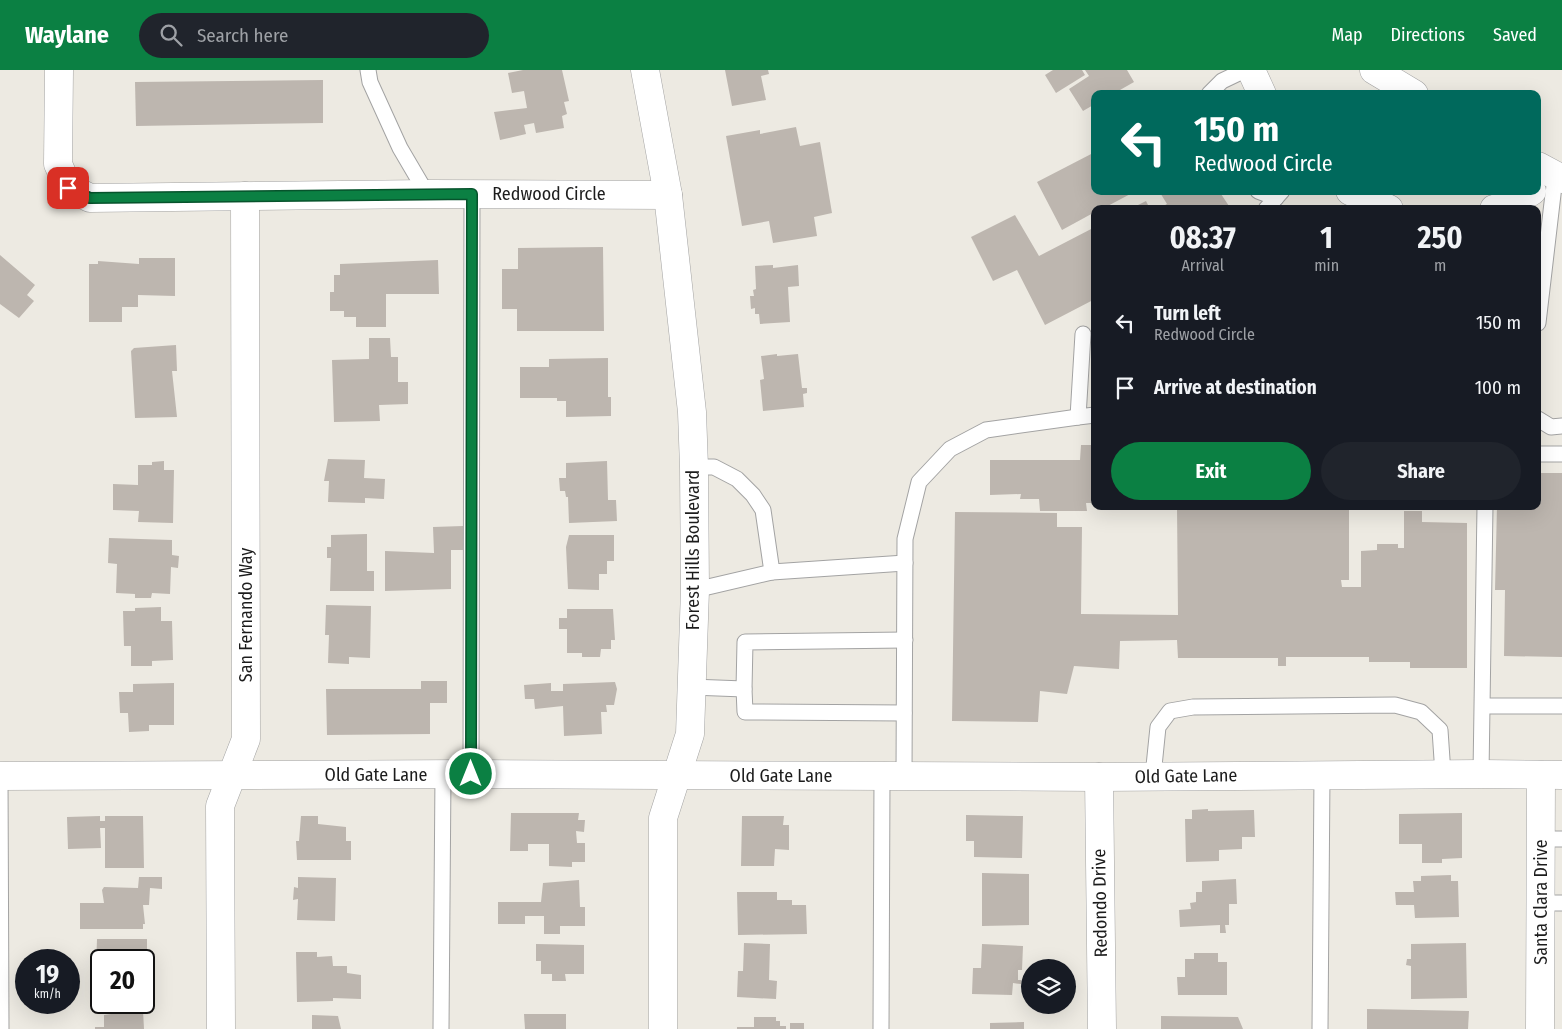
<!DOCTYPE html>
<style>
body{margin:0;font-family:"Fira Sans Condensed",sans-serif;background:#20242c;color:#f1f3f6;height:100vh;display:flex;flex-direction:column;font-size:19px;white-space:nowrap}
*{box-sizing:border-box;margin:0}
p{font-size:16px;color:#9ea1a6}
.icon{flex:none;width:28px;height:28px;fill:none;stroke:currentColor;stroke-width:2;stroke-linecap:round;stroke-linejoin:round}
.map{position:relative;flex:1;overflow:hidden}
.sheet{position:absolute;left:1091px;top:135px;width:450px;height:305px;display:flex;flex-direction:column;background:#171b24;border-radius:10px;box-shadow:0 5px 20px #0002}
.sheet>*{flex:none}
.top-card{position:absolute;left:1091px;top:20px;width:450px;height:105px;border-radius:10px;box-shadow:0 5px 20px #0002;background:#00695c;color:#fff;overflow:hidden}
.buttons{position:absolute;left:1021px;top:889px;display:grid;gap:10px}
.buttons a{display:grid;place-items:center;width:55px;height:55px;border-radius:50%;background:#171b24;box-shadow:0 5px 20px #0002;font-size:25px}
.speed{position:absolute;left:15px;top:879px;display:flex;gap:10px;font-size:25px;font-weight:700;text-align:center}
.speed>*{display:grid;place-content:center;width:65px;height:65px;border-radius:50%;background:#171b24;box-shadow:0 5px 20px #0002;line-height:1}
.speed small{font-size:12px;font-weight:400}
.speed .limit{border:2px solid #111;border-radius:8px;background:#fff;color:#111}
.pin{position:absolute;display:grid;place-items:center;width:42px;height:42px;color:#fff;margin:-21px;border-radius:10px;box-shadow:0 2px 8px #0006}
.me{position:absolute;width:55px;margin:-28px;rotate:0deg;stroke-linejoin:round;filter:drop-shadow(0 0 4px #0008)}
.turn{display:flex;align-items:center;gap:18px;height:105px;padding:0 20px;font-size:22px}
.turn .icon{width:65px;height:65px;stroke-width:2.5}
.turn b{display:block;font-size:35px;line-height:42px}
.eta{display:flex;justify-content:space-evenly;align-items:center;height:85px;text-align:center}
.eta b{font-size:30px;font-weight:700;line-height:35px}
.action{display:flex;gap:10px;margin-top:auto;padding:10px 20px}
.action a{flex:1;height:58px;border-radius:30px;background:#0b8043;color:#fff;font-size:20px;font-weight:700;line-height:58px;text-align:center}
.action a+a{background:#20242c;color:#f1f3f6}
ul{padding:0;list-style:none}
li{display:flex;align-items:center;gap:15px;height:65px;padding:0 20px}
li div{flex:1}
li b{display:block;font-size:19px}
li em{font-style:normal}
header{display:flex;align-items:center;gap:30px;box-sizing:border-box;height:70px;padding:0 25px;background:#0b8043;color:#fff}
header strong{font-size:24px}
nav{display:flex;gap:28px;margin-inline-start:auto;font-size:18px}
.search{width:350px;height:45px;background:#20242c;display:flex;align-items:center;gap:12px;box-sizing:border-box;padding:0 18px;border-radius:28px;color:#9ea1a6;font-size:19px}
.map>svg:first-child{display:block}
.building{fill:#bdb6af}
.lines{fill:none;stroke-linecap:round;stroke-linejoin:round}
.lane-casing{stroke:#a3a3a3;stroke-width:17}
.street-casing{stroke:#a3a3a3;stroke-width:29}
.lane{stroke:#fff;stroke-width:15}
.street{stroke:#fff;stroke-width:28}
.route-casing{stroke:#07532c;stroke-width:12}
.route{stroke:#0b8043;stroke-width:9}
.labels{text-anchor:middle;stroke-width:5;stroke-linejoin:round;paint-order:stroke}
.street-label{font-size:18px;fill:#1c1c1c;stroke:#fff}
</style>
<header>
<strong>Waylane</strong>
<div class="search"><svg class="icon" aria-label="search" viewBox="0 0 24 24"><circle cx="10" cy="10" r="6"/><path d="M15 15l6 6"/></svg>Search here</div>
<nav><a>Map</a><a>Directions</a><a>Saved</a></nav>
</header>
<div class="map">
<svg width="1562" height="959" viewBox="0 0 1562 959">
<rect width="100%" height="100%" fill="#edeae2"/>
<g class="building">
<polygon points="523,0 562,0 569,31 564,32 567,44 562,46 564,58 536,63 534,53 524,55 526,64 500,70 494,42 527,38 524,21 512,23 508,3"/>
<polygon points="725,0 768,0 769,4 761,6 766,30 732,36"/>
<polygon points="1053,0 1082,0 1085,5 1056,23 1045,5"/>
<polygon points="1085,0 1127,0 1134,12 1113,24 1095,24 1095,34 1083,41 1069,19 1089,6"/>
<polygon points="323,10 323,53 136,56 135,12"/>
<polygon points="796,57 800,76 820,72 832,143 814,147 817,166 773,173 769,151 742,156 726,66 760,60 760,64"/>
<polygon points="1095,82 1095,121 1136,121 1102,139 1095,139 1095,142 1062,160 1037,112"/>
<polygon points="1159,121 1219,121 1229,136 1225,139 1158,139 1167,134"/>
<polygon points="1146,131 1150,139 1130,139"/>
<polygon points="1015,145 1039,186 1095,157 1095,229 1045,255 1017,200 993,211 971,167"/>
<polygon points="603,177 604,261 517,261 517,239 502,239 502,199 518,199 518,178"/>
<polygon points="0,185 35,215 27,225 34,231 19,248 0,234"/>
<polygon points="139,188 175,188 175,226 138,225 138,237 122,237 122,252 89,252 89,194 98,194 98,191 139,194"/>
<polygon points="438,190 439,224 386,224 386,257 356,257 356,247 344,247 344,241 330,241 330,222 334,222 334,205 340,205 340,194"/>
<polygon points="773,195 773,198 798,195 799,216 788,217 790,252 760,254 759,244 755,244 755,238 751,239 750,226 754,226 753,220 756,219 755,196"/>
<polygon points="369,268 390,268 391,287 398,287 398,312 408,312 408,334 379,335 380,351 334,352 332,290 369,289"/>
<polygon points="176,275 177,301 172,301 177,347 135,348 131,281 134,278"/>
<polygon points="777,284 777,286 798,284 802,318 807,318 807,323 803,324 804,337 763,341 760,310 764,309 761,286"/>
<polygon points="608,288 608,327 611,327 611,346 566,347 566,331 557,331 557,328 520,328 520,297 549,297 549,289"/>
<polygon points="1081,375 1095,375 1095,433 1086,433 1087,441 1040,441 1039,429 1020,429 1021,424 990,425 990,390 1080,390"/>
<polygon points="328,389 365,390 364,408 385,409 384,429 365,428 365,433 328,432 329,411 324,411"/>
<polygon points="164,391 164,400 174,400 173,453 138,452 139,441 113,440 113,414 138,415 138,395 152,395 152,392"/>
<polygon points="607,391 608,430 616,430 617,451 569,453 568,427 566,427 565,421 560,421 559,408 566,408 566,393"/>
<polygon points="1538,403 1562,403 1562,587 1504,586 1505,520 1495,520 1497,436 1538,436"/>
<polygon points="1177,436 1349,436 1349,510 1341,510 1342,517 1361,517 1361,481 1377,480 1377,474 1398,474 1398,478 1404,478 1404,441 1422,441 1422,452 1467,453 1467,598 1410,598 1410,592 1369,592 1369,587 1286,587 1286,596 1278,596 1278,588 1178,588 1177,570 1120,571 1119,599 1074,596 1067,624 1040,621 1038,652 952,651 955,442 1057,443 1057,457 1082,457 1081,544 1178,545"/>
<polygon points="463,456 463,480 451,480 451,519 385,521 385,481 434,483 433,457"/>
<polygon points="367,464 367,501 374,501 374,521 330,521 331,488 327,488 327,477 331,477 331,465"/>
<polygon points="569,465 614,465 614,491 607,491 607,504 599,504 599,520 568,519 566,477"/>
<polygon points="109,468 172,470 172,485 179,486 178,498 171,497 170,524 152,523 151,528 135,528 135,524 116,523 117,494 108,493"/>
<polygon points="326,535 371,536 370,588 349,587 349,594 328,593 329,565 325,565"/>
<polygon points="161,537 161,551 172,551 173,590 152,591 152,596 131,596 131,576 124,576 123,541 135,541 135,538"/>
<polygon points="567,539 613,539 615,570 611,570 611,579 601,579 600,587 582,587 582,583 567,583 567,559 559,559 559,548 567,548"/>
<polygon points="421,611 447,611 447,633 430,633 430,664 327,665 326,619 421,619"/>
<polygon points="615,612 617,619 614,635 606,635 607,642 601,642 602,664 564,666 563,636 535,639 534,629 525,629 524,615 551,613 551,621 563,621 563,614"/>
<polygon points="174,613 174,655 149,655 149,661 129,662 128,643 120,643 119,622 133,622 133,614"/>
<polygon points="1208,739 1208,741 1254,740 1255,767 1242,767 1242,779 1219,780 1219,791 1186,792 1185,749 1192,749 1192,740"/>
<polygon points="511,743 579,743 578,750 585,750 584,762 576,761 577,773 585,773 585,792 572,792 572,797 549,796 549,774 528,774 528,781 510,781"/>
<polygon points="1462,743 1462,788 1442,789 1442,793 1422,793 1422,774 1399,774 1399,744"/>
<polygon points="966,745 1023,746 1022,788 974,787 974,771 966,771"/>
<polygon points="100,746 100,751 105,751 105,746 143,746 144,798 105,798 105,758 100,758 101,778 68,779 67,747"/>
<polygon points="301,746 318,746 318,754 346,757 346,771 351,771 351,790 297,790 296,771 299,771"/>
<polygon points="742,746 784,746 783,755 789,755 789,780 775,779 774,796 741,796"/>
<polygon points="982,803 1029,804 1029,855 982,856"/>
<polygon points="1451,805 1451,811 1458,811 1459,847 1415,848 1414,835 1396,835 1395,822 1414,822 1413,811 1421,811 1421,806"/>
<polygon points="139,807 162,807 162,819 150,818 149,835 143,835 145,854 143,854 143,859 80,859 80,833 104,833 102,820 104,817 138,818"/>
<polygon points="298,807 336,808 335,851 297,850 298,829 293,830 294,817 298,818"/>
<polygon points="1236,809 1237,834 1229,834 1229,855 1225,855 1226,863 1220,863 1220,855 1180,857 1179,840 1191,839 1190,833 1196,832 1196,822 1202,822 1202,811"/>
<polygon points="579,810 580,837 585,837 585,856 560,856 560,864 544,864 544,846 525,846 525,854 498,854 498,832 541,832 543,813"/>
<polygon points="737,822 777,822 777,830 792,830 792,835 806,835 807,864 738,865"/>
<polygon points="97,869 147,869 147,893 144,893 144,890 101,890 101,898 96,898"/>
<polygon points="744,873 770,874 769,910 777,911 776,929 737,927 738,901 743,901"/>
<polygon points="1466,873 1467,928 1411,929 1411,896 1406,895 1407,889 1411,889 1411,874"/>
<polygon points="536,874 584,875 584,904 565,904 566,911 552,911 552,904 541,904 541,891 536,891"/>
<polygon points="982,874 1023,876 1022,900 1018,900 1018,910 1021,910 1021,914 1013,913 1012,925 972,924 973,898 981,898"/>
<polygon points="296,882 317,882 317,887 332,886 333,896 347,896 347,903 361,905 361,929 333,928 333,931 297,932"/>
<polygon points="1194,883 1218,883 1218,892 1227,892 1227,925 1178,925 1177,907 1185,907 1185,889 1194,889"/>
<polygon points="1367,939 1469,941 1468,959 1367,959"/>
<polygon points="143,940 144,959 95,959 95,957 104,957 104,945 111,944 112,941"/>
<polygon points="524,944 566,944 566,959 525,959"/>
<polygon points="312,945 338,946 341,959 312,959"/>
<polygon points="1161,946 1238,947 1243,959 1161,959"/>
<polygon points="754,947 776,947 776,951 780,951 780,956 786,956 786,959 737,959 737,957 754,957"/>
<polygon points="1024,952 1024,959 990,959 990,953"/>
<rect x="790" y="953" width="14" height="6"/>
</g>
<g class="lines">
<g class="lane-casing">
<g id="lane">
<polyline points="368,0 370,12 400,78 427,124"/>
<polyline points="1209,24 1222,11 1245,0"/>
<polyline points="1258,121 1276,128"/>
<polyline points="1266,139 1282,121"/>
<polyline points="1538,253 1555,107"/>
<polyline points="1083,264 1078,347 1095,345"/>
<polyline points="1538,349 1551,357 1562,356"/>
<polyline points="1538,384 1562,384"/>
<polyline points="694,397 714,397 737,409 753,425 763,440 772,502"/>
<polyline points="695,520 772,502 905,493"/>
<polyline points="691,617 744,619 745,642 904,643"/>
<polyline points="744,619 745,572 905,570"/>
<polyline points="1483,636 1562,636"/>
<polyline points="471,704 472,124"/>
<polyline points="1481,704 1485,436"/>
<polyline points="0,706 1,959"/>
<polyline points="904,706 905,469 919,412 950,379 986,360 1078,347"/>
<polyline points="1153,706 1158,657 1170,641 1193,637 1395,635 1421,642 1440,660 1443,704"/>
<polyline points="1541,769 1562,769"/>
<polyline points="1541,833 1562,833"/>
<polyline points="441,959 443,704"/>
<polyline points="881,959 882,706"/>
<polyline points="1320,959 1322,705"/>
</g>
</g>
<g class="street-casing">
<g id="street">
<polyline points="59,0 58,94 68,117 90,128 427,124 668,125"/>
<polyline points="645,0 668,125 692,342 694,397 695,520 690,664 663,748 663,959"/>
<polyline points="1251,0 1262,24"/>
<polyline points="1374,0 1414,24"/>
<polyline points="1538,96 1562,109"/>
<polyline points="1350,121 1389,139"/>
<polyline points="1494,139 1511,134 1532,121"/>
<polyline points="0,706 471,704 1099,707 1481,704 1562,705"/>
<polyline points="1099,707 1102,959"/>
<polyline points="221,959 220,736 246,669 245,126"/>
<polyline points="1540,959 1541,705"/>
</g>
</g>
<use href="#lane" class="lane"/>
<use href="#street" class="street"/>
</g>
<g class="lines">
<g class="route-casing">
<polyline id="route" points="68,118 90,128 472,124 471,704"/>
</g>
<use href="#route" class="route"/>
</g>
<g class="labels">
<g class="street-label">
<text x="549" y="130">Redwood Circle</text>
<text transform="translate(693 480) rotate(-90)" y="6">Forest Hills Boulevard</text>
<text transform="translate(246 545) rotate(-90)" y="6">San Fernando Way</text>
<text x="376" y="711">Old Gate Lane</text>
<text x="781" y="712">Old Gate Lane</text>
<text transform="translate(1186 706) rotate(-1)" y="6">Old Gate Lane</text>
<text transform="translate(1541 832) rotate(-90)" y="6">Santa Clara Drive</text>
<text transform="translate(1100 833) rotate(-91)" y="6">Redondo Drive</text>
</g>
</g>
</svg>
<div class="buttons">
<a><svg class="icon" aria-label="layers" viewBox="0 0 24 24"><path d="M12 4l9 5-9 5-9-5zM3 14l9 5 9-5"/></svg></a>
</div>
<div class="speed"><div>19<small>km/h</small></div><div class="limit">20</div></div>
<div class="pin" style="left:68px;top:118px;background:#d93025"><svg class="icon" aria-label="arrive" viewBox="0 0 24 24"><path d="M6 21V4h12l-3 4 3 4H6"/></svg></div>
<svg class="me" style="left:471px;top:704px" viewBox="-20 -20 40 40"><circle r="17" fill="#0b8043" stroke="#fff" stroke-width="3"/><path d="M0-11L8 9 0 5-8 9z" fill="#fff"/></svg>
<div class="top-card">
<div class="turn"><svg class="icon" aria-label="left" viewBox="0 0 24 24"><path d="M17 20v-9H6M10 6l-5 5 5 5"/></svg><div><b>150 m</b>Redwood Circle</div></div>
</div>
<section class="sheet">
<div class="eta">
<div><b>08:37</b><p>Arrival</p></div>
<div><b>1</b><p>min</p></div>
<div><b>250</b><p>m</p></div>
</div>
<ul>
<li><svg class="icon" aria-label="left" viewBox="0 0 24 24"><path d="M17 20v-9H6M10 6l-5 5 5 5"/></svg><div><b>Turn left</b><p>Redwood Circle</p></div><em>150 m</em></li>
<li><svg class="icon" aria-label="arrive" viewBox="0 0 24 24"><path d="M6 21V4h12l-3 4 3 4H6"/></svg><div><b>Arrive at destination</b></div><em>100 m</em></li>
</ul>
<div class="action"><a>Exit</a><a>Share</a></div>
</section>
</div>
